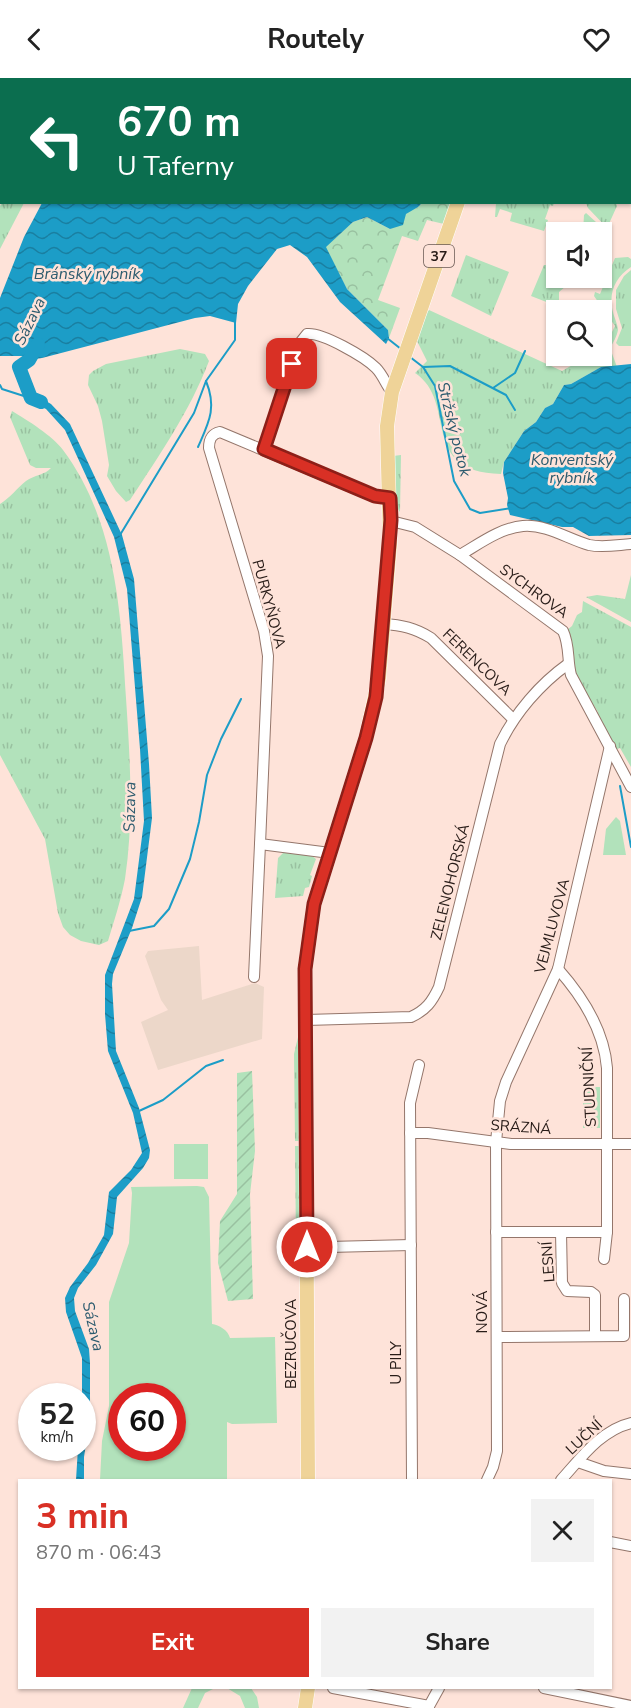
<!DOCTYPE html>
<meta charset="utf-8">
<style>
body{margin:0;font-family:"Nunito Sans",sans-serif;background:#f2f2f2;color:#222;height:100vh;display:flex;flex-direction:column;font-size:22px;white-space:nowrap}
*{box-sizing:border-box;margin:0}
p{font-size:20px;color:#767676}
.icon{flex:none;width:33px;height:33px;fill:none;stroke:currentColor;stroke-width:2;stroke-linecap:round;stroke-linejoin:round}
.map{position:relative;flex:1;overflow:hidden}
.sheet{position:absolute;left:18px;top:1401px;width:594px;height:210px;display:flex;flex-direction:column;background:#fff;border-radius:0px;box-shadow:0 2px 4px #0004}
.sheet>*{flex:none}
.banner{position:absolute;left:0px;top:0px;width:632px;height:126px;box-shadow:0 2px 4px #0004;background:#0b6e4f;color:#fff;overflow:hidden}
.tools{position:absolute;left:546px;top:144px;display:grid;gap:12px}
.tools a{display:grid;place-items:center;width:66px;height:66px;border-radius:0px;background:#fff;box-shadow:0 2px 4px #0004;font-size:30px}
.speed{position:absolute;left:18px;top:1305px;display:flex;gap:12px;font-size:30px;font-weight:700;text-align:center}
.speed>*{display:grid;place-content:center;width:78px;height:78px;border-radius:50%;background:#fff;box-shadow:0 2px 4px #0004;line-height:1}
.speed small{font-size:15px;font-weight:400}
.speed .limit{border:9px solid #d22;background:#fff;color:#111}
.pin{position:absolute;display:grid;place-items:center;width:51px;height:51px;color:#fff;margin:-26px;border-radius:12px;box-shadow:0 3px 9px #0006}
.me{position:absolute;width:66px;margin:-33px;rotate:0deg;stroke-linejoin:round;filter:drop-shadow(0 0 4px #0008)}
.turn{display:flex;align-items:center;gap:21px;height:126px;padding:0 18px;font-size:27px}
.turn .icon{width:78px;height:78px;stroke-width:2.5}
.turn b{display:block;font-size:42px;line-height:51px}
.round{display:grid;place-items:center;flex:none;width:63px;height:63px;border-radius:0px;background:#f2f2f2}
.headline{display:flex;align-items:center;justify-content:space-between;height:102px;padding:0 18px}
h1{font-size:36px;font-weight:700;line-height:45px;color:#d93025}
.cta{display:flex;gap:12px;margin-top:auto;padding:12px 18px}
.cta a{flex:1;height:69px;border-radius:0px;background:#d93025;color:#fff;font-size:24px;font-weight:700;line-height:69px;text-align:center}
.cta a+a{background:#f2f2f2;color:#222}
header{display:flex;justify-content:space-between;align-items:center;height:78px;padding:0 18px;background:#fff;font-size:27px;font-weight:700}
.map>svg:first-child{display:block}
.commercial{fill:#ecd7c9}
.grass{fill:url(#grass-tufts)}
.forest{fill:url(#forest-crowns)}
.garden{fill:url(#garden-furrows)}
.pitch{fill:#b2e2bb;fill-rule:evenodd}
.water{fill:url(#water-waves)}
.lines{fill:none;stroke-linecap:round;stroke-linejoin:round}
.stream{stroke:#1c9dc7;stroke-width:2}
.river{stroke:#1c9dc7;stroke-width:14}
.minor-casing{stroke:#94766b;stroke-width:12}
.major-casing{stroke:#fff;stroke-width:15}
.minor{stroke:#fff;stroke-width:10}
.major{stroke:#efd398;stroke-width:14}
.route-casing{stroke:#8d1f18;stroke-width:15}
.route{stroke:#d93025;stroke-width:10}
.labels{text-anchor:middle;stroke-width:5;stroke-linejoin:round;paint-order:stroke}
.shield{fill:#fee3d9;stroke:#685852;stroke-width:1.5}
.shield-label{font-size:14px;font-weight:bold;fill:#281c18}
.street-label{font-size:15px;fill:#281c18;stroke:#fee3d9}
.water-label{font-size:16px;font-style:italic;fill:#2c5b6e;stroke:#fee3d9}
</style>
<header><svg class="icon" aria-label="back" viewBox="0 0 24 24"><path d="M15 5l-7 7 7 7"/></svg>Routely<svg class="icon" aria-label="heart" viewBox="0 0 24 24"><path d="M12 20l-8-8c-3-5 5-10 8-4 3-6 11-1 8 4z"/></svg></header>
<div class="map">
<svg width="631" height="1630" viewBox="0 0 631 1630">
<defs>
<pattern id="grass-tufts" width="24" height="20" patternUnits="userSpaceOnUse" patternTransform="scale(1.5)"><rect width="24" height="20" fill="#b2e2bb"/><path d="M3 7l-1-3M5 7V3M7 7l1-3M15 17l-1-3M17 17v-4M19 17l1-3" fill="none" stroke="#99c1a0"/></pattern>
<pattern id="forest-crowns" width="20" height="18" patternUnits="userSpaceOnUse" patternTransform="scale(1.5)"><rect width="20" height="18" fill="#b2e2bb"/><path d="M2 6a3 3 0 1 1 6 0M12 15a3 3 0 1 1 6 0" fill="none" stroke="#99c1a0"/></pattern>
<pattern id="garden-furrows" width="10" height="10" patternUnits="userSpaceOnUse" patternTransform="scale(1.5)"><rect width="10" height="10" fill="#b2e2bb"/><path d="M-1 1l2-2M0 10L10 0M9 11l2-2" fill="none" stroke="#99c1a0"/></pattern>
<pattern id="water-waves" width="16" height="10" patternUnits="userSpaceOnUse" patternTransform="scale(1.5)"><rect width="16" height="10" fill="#1c9dc7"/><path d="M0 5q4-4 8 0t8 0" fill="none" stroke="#197fa1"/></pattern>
</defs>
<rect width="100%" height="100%" fill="#fee3d9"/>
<polygon class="commercial" points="199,868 202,922 255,905 264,909 262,961 158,992 141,944 168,932 161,922 145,878 148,873"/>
<g class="grass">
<polygon points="2,125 24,125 0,171 0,128"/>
<polygon points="496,125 496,124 554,125 553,128 550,127 545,141 548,142 544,153 510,143 512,135 500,131 497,139 495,139"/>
<polygon points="616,125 617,128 607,150 588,130 586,125"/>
<polygon points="586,135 606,153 602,163 602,154 583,154 584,137"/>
<polygon points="556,169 556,200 573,200 572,203 559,214 559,223 549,225 531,218 544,187 546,187 549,180 555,183"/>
<polygon points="466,177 509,194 491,238 451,218"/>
<path d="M 628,179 L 631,181 L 631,189 C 615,199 608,216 613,234 C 614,239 618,247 618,252 C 617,258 613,265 610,270 L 617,289 L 601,289 L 571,306 L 564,307 L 553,326 L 545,330 L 536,344 L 524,353 L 504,384 L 501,396 C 417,394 459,324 415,295 L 427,283 L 416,261 L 421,243 L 429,232 L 562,293 L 588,278 L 602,278 L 602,270 L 605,268 L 615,248 L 594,218 L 595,214 L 600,216 L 615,180 Z"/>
<polygon points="631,192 631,268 619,268 616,265 622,250 616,231 616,212 624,198"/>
<path d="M 180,271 L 205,276 L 209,283 C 190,333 159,378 130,422 L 126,424 L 116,413 L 107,398 L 109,387 L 102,343 L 98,328 L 88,307 L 89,297 L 93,293 L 106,286 Z"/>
<path d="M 12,333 C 27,342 53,358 63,372 C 116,443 121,534 126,620 C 130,680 134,741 125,801 C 121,822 114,843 108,863 L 99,867 L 81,863 L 70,857 L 63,849 L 58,835 L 45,761 L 0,677 L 0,426 C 10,420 17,410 26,403 C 34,397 45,397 51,390 L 36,390 L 30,387 L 10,339 Z"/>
<polygon points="401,377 400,434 396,428 393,378"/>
<polygon points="631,497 631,544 586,519 597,517 625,521"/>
<polygon points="583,523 631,549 631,689 620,670 615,672 596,639 598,634 575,599 567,552 572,548 577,537 582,534"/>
<polygon points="284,774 312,778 316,781 310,797 312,798 309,809 305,810 303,818 275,820 278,780"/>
<polygon points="306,835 306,851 301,1063 295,1063 294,976 298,959 300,883"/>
<polygon points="295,1068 301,1068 301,1162 296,1166"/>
</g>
<polygon class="forest" points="422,125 452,125 444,146 427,142 418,163 402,158 378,222 400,230 389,260 388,252 347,211 325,169 353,144 367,139 390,151 409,133 418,129"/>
<polygon class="garden" points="252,993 255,1073 250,1116 253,1221 228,1223 218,1185 220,1143 237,1116 237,995"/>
<g class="pitch">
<polygon points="616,739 620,743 626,777 603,777 606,751"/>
<rect x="583" y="1009" width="17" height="41"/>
<rect x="174" y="1066" width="34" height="35"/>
<path d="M 197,1108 L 204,1109 L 209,1119 L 212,1246 C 219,1247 228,1252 230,1260 L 275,1259 L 277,1345 L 232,1346 L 227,1344 L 227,1402 L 100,1402 L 102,1363 L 109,1328 L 109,1224 L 129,1165 L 132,1115 L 131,1109 ZM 122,1318 L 172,1318 L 172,1370 L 122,1370 Z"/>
<polygon points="192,1610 215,1610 205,1615 198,1630 183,1630"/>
<polygon points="227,1610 251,1610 257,1619 259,1630 245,1630 240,1618"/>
</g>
<g class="water">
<polygon points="42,125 42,124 422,125 418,129 406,136 403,147 390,151 367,139 353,144 326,169 347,211 388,252 389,260 386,266 340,224 307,179 290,167 277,171 248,208 238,226 236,245 210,238 195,240 42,280 29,282 23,278 0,278 0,220 24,159"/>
<polygon points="631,286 631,457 589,458 573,449 562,449 510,437 507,427 508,420 503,395 504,384 524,353 536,344 545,330 553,326 564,307 571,306 601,289"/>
<polygon points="25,315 34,316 51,326 70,346 122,457 134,501 149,686 152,740 142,819 132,850 113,896 112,906 116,973 139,1030 150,1072 149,1080 143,1090 117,1119 113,1156 96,1187 78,1210 74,1220 75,1233 89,1271 90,1285 90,1339 84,1379 84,1402 76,1402 78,1370 82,1370 82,1280 66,1234 65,1220 70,1209 88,1185 104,1157 109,1114 131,1092 142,1075 133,1035 108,973 105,936 105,897 134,821 144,743 140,671 127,511 114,459 65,352 46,331 29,323"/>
</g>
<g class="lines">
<g class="stream">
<polyline points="387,260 401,271"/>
<polyline points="410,279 423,289 435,308 454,403 470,431 480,435 512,430"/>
<polyline points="423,289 450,288 506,317 515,332"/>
<polyline points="0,307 2,311 27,319"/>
<polyline points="493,310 515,295 525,273"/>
<path d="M 198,369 C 209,344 217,330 206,303"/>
<polyline points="120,457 194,335 206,303 235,262 235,242"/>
<polyline points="620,708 631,769"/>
<polyline points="129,853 154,848 169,831 190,781 199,744 207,697 221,661 241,621"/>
<polyline points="139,1033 163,1022 206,988 223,982"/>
</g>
<polyline class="river" points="38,266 29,282 19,289 31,320 41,324"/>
<g class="minor-casing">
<g id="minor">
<path d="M 265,371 L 299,266 L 307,256 C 322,254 365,279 376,290 C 383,297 386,307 392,314"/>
<path d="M 391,443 L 415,449 L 460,477 L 563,553 C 570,568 567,582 571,597 L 631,709"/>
<path d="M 460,477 C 479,466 500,450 523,448 C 546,446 568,461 589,467 C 603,470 617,467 631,466"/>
<path d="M 383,546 C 402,547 415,550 431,560 L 513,641"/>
<path d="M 330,775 L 260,766 L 268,578 L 264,553 L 209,370 C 209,362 211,356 220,354 L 375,419 L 390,420"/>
<path d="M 558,891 C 582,918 604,952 607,990 L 607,1154 L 604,1181"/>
<polyline points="254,899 260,766"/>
<path d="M 306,942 L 411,939 C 426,932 432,924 439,909 L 500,666 C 515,635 540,606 568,586"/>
<polyline points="410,1055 428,1055 511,1066 631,1066"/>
<polyline points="496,1154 607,1154"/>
<polyline points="561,1154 562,1205 567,1213 591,1214 595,1217 595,1258"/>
<polyline points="287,1170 411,1167"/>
<polyline points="497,1259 624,1258 624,1221"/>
<polyline points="578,1384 604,1393 631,1396"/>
<polyline points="412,1402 410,1025 419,987"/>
<polyline points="487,1402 493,1389 497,1373 496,1064 500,1023 506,1004 558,891 610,668"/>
<path d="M 561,1402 C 581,1380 601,1352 631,1345"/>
<polyline points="610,1464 631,1468"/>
<polyline points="333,1610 429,1628"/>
<polyline points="544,1610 631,1628"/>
<polyline points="428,1630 439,1610"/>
</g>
</g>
<g class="major-casing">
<g id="major">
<polyline points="497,2 498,0"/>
<polyline points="308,1402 305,891 314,826 366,660 379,600 390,466 387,348 392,314 458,124"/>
<polyline points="305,1630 308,1610"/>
</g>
</g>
<use href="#minor" class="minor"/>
<use href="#major" class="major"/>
</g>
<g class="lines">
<g class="route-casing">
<polyline id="route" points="292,286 264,371 375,418 390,420 391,442 376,619 366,660 314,826 305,891 307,1169"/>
</g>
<use href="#route" class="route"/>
</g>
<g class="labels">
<rect class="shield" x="424" y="167" width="30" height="22" rx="4.5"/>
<g class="shield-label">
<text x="439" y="183">37</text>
</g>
<g class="street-label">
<text transform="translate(534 513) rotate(36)" y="5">SYCHROVA</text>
<text transform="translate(269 526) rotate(75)" y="5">PURKYŇOVA</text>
<text transform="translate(477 584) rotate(44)" y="5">FERENCOVA</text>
<text transform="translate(450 804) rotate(-76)" y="5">ZELENOHORSKÁ</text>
<text transform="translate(552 848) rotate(-75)" y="5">VEJMLUVOVA</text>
<text transform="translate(589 1009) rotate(-93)" y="5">STUDNIČNÍ</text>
<text transform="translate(521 1049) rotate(4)" y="5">SRÁZNÁ</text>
<text transform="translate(548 1184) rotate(-94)" y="5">LESNÍ</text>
<text transform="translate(482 1234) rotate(-90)" y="5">NOVÁ</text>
<text transform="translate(291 1266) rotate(-90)" y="5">BEZRUČOVA</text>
<text transform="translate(396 1285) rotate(-90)" y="5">U PILY</text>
<text transform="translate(584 1359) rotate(-43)" y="5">LUČNÍ</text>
</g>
<g class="water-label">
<text x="87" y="201">Bránský rybník</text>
<text transform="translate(29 243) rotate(-64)" y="6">Sázava</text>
<text transform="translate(455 351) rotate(76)" y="6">Stržský potok</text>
<text x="572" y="387">Konventský<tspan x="572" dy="18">rybník</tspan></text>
<text transform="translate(129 729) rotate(-89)" y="6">Sázava</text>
<text transform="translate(94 1248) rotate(77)" y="6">Sázava</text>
</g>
</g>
</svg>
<div class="tools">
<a><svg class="icon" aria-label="sound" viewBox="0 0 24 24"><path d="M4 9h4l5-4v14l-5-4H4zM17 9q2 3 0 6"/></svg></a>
<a><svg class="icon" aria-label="search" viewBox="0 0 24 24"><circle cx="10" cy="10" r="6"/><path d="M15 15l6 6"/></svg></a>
</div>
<div class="speed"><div>52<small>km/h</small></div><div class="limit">60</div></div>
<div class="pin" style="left:292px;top:286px;background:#d93025"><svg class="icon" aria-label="arrive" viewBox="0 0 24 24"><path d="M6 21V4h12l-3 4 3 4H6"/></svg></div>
<svg class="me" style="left:307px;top:1169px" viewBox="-20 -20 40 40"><circle r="17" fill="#d93025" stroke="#fff" stroke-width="3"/><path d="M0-11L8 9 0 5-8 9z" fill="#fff"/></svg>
<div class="banner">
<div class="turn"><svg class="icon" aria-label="left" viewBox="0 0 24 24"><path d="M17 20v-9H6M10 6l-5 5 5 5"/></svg><div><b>670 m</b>U Taferny</div></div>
</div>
<section class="sheet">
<div class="headline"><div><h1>3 min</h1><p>870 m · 06:43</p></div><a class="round"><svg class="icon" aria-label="close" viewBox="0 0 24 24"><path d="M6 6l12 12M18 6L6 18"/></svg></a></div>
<div class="cta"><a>Exit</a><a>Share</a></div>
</section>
</div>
